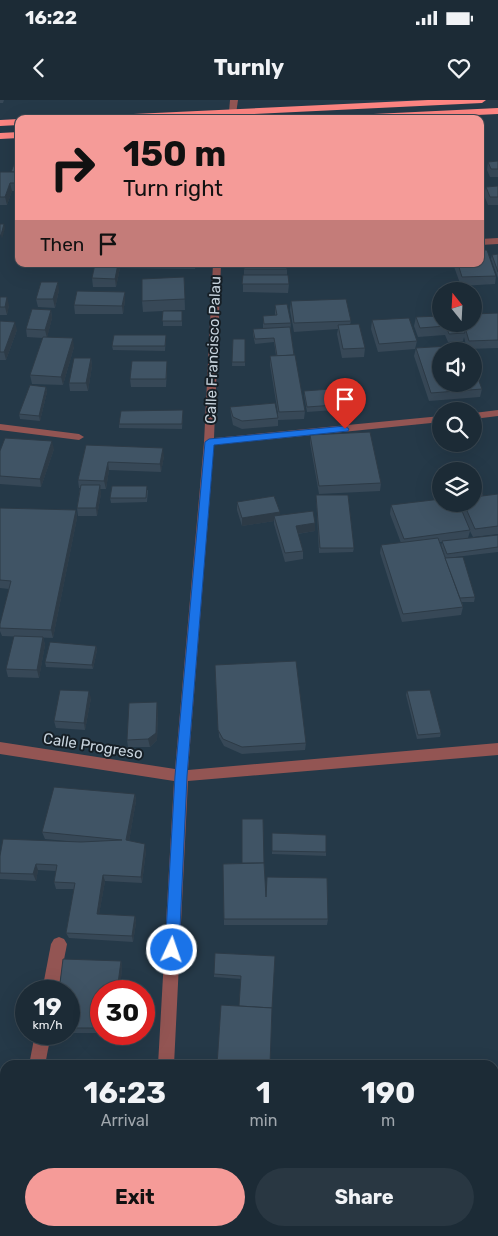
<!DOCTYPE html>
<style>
body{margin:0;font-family:Rubik,sans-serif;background:#293742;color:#f1f3f6;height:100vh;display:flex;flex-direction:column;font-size:19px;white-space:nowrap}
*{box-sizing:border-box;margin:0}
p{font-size:16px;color:#a0a7ad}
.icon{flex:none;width:28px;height:28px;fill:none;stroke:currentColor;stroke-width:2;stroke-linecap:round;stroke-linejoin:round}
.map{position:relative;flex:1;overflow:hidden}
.panel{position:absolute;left:0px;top:960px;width:499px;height:176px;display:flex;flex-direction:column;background:#1c2b36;border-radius:15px 15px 0 0;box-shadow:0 5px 20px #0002,0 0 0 1px #3a4751}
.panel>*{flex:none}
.banner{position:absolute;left:15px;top:15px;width:469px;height:152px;border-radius:10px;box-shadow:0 5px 20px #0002,0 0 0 1px #3a4751;background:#f59b98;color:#111;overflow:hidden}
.needle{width:32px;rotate:342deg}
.controls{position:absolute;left:432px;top:182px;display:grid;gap:10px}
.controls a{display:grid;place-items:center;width:50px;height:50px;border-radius:50%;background:#1c2b36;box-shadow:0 5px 20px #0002,0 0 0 1px #3a4751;font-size:25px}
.speed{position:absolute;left:15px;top:880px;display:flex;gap:10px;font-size:25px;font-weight:700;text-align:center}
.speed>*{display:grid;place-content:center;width:65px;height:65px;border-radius:50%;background:#1c2b36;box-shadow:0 5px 20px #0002,0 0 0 1px #3a4751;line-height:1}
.speed small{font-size:12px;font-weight:400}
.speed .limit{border:8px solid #d22;background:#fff;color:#111}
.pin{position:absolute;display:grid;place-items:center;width:42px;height:42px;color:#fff;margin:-51px -21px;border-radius:50% 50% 50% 0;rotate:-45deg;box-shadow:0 0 5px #0007}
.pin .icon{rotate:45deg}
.me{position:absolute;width:55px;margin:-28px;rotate:3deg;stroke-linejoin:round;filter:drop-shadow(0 0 4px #0008)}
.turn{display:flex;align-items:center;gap:18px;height:105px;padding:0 25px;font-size:22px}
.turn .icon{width:65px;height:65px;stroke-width:2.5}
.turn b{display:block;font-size:35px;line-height:42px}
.then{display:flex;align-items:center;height:48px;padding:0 25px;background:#0003;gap:10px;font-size:19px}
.eta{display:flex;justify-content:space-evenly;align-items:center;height:85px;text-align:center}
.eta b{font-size:30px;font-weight:700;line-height:35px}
.cta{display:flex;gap:10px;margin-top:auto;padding:10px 25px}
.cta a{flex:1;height:58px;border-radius:30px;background:#f59b98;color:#111;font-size:20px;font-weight:700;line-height:58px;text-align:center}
.cta a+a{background:#293742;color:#f1f3f6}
.status{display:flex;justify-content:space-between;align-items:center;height:35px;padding:0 25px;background:#1c2b36;direction:ltr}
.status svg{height:14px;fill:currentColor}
header{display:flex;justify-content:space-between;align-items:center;height:65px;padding:0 25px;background:#1c2b36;font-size:22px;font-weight:700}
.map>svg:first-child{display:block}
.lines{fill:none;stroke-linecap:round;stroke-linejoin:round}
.lane{fill:#935553;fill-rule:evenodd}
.street{fill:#935553;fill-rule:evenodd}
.highway{fill:#fd8582;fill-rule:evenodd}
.wall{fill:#374857;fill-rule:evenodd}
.shaded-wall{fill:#2d3b47}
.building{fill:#405465;stroke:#2d3b47}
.route{fill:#1a73e8;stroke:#114b97}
.labels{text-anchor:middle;stroke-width:4;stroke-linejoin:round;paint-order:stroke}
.street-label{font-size:15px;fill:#c7d3dd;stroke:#161f26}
</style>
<div class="status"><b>16:22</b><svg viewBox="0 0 49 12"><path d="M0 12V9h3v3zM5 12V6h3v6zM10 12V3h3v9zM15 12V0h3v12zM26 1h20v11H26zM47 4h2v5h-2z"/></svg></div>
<header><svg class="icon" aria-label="back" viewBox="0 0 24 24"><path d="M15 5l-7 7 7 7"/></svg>Turnly<svg class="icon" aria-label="heart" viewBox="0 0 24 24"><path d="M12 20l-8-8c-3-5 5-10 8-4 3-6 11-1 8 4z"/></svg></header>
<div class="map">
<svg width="498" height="1136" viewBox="0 0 498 1136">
<rect width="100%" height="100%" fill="#253948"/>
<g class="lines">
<g class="lane">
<polygon points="59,837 64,839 67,844 58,891 42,891 51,844 54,839"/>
<polygon points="35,934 51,934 45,965 29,965"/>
<polygon points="5,1123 5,1131 17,1131 16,1136 0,1136 2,1125"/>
</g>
<g class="street">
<polygon points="230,0 238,0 236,14 229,12"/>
<polygon points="498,138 498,144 480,145 480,139"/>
<polygon points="213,164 221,164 214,338 441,316 441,322 214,345 188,670 498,643 498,655 188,681 174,965 158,965 174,681 0,654 0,642 175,669 204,342"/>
<polygon points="498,310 498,316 474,319 474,313"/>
<polygon points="0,324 79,334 84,337 79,340 0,330"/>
<rect x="148" y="1131" width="18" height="5"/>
</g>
<g class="highway">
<polygon points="428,0 486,0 482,3 151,19 87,19 91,16"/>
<polygon points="498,8 498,14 392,19 328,19 332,16"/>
<polygon points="19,19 19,25 0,26 0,20"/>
<polygon points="19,32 19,38 0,39 0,33"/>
</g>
</g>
<g class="wall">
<polygon points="0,0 4,0 3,3 0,3"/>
<polygon points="498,61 498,77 490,77 487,70 488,62"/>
<polygon points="19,62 19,91 12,91 7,105 0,105 0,72 11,72"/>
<polygon points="498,86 498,105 488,105 484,95 486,87"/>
<polygon points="498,154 498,178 491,159 492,155"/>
<polygon points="95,164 196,164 195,169 120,168 116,187 93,187 92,178"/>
<polygon points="244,164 287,169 287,175 289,184 288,193 243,192 243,175 244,175"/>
<polygon points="453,164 480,164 496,176 495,184 461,186"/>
<polygon points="184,177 185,210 164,211 182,211 182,226 163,226 163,211 143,212 142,201"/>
<polygon points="59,190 55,208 38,207 36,199"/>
<polygon points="125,192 125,200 123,214 75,214 74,205"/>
<polygon points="0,197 9,205 7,215 0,215"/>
<polygon points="291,201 351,221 350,225 365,248 364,257 342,258 337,234 338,229 294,232 290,210"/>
<polygon points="275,205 291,223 290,231 305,311 304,319 279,320 278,320 278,326 242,329 233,325 231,315 230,307 278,314 270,265 270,256 276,256 274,242 255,244 253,234 253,229 263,229 263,216 275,215"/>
<polygon points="51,210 52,218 47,237 74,247 63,285 32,284 30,275 43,238 27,237 26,229"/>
<polygon points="498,213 498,248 467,249 464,237 463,241 448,242 445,235 418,237 414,226 416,217 441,224 474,224"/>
<polygon points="372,220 417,241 415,249 378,252 371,229"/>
<polygon points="0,221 17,230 6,260 0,260"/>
<polygon points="166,235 165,251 113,250 112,246"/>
<polygon points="233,239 245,239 245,266 232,266"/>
<polygon points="416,248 482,289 480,297 429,301 414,256"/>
<polygon points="91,258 92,266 88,291 70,291 69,283"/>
<polygon points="167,269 166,287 131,287 130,279"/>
<polygon points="46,287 47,292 40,321 20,319 19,314"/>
<polygon points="304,291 335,305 334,310 307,312 304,295"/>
<polygon points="183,310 182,329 119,328 119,324"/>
<polygon points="310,335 381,383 380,391 319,394 310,343"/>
<polygon points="86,345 164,356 161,372 109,370 106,389 100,389 101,394 97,416 78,416 77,408 80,388 79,388 78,380"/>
<polygon points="54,349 41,387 0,384 0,351"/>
<path d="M 474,373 L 483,394 L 483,396 L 498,394 L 498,434 L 473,437 L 470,431 L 468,438 L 498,435 L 498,452 L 447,458 L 475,497 L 474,502 L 462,502 L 463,507 L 461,515 L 402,522 L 380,453 L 381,445 L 401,443 L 390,414 L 391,405 L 460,406 L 460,404 L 474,404 ZM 440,442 L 442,442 L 441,446 L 446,458 Z"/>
<polygon points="148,390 147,402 111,403 110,398"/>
<polygon points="316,395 354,448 353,452 319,453"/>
<polygon points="237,402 280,412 279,415 315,423 315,431 298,434 303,451 303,459 285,462 274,424 274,421 242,426 237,410"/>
<polygon points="0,408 76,410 77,418 53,538 2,536 0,531 0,524 9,489 0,488"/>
<polygon points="43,537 45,545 39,578 8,577 6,569"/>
<polygon points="96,546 97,550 93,569 46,567 45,562"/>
<polygon points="215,565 306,643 305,650 242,654 224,646 219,637"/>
<polygon points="407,591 441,633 440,637 417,639 406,595"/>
<polygon points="91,598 85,630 56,628 54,621"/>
<polygon points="158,610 157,640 150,647 128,647 127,640"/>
<polygon points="135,694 136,701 129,741 146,751 142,783 105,781 99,814 135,816 136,823 133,842 69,838 66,833 74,789 56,789 54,782 56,771 38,770 36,781 0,779 0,756 76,742 45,739 42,732"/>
<polygon points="272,733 326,752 326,756 272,754"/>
<polygon points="242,763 264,763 266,797 328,819 327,825 224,825 223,764"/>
<polygon points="275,856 239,906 241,879 214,877 214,874"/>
<polygon points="121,861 122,866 120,891 101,891 101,933 69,933 69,891"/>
</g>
<g class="shaded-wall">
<polygon points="10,83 12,91 7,105 5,97"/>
<polygon points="4,124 5,128 2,139 1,135"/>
<polygon points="118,164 119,164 120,168 116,187 115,179"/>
<polygon points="58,182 59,190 55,208 53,199"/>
<polygon points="125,192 125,200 123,214 122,206"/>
<polygon points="7,197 9,205 7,215 5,207"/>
<polygon points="51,210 52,218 47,238 45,230"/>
<polygon points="15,222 17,230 6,260 4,252"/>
<polygon points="73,238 74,247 63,285 61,277"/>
<polygon points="91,258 92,266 88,291 86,283"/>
<polygon points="46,287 47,292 40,321 39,316"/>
<polygon points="52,341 54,349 41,387 40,379"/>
<polygon points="163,348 164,356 161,372 160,364"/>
<polygon points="108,362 109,370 106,389 104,381"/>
<polygon points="100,385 101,394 97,416 96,408"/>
<polygon points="76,410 77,418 53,538 51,530"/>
<polygon points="280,412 279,420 274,416 274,421 242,426 242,418"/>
<polygon points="315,423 315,431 296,434 296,426"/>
<polygon points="43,537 45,545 39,578 37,570"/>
<polygon points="96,546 97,550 93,569 92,565"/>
<polygon points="89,591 91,598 85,630 84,623"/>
<polygon points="157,602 158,610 157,640 150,647 148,639"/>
<polygon points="135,694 136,701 128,747 126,740"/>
<polygon points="145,744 146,751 142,783 141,777"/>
<polygon points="36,764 38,770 36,781 33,774"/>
<polygon points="103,775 105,781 98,820 97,814"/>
<polygon points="135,816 136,823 133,842 132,836"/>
<polygon points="121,861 122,866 120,891 117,891"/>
</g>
<g class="building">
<polygon points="498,61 498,69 491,69 488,62"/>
<polygon points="15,62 19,62 19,72 11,72"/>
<polygon points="0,72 19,72 19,83 10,83 5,97 0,97"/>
<polygon points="498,86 498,97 490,97 486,87"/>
<polygon points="0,124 4,124 1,135 0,135"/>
<polygon points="480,150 487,150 496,176 462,177 458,164 480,164"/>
<polygon points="498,154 498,172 492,155"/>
<polygon points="95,164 118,164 115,179 92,178"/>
<polygon points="244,164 286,164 287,169 244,169"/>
<polygon points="243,175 288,175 289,184 242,184"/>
<polygon points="184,177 185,199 142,201 142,179"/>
<polygon points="41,182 58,182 53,199 36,199"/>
<polygon points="77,191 125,192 122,206 74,205"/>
<polygon points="0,197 7,197 5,207 0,207"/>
<polygon points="346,199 351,221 294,223 291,201"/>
<polygon points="287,204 291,223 264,224 263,216 277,215 275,205"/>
<polygon points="32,209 51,210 45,230 26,229"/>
<polygon points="163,211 182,211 182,221 162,221"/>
<polygon points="498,213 498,240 469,241 464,224 474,224 474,214"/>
<polygon points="441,216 441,224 461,224 465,233 449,234 446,226 420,228 416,217"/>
<polygon points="409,218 417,241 379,244 372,220"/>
<polygon points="0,221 15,222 4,252 0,252"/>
<polygon points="359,224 365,248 343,249 338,225"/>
<polygon points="290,227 294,255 277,256 274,238 255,239 253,229"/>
<polygon points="114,235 166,235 165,246 112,246"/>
<polygon points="43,237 73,238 61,277 30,275"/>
<polygon points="233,239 245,239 245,262 232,262"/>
<polygon points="465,245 467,251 441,251 441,284 474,284 474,268 482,289 431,293 416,248"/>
<polygon points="295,255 305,311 279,312 270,256"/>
<polygon points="74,258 91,258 86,283 69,283"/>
<polygon points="132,261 167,261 166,279 130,279"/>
<polygon points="30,285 46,287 39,316 19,314"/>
<polygon points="331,289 335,305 307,307 304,291"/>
<polygon points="275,303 278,318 242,321 233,317 230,307"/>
<polygon points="183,310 182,324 119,324 121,311"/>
<polygon points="370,332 381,383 319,386 310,335"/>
<polygon points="5,338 52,341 40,379 0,376 0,351"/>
<polygon points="86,345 163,348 160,364 108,362 104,381 78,380"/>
<polygon points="470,364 473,371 449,371 447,367"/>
<polygon points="474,373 483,394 474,395"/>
<polygon points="81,385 100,385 96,408 77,408"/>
<polygon points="112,386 147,386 146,398 110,398"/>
<polygon points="498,394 498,426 475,429 464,404 474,404 474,397"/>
<polygon points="316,395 348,395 354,448 320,448"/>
<polygon points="274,396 280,412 242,418 237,402"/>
<polygon points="441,399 441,404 459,404 470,430 404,439 391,405"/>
<polygon points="0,408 76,410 51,530 0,528 0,524 11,481 0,480"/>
<polygon points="313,411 315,423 296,426 303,451 285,453 274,416"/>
<polygon points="498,435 498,447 447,454 442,441"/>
<polygon points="438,438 463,507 403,514 381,445"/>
<polygon points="463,457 475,497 460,498 445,458"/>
<polygon points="14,536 43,537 37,570 6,569"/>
<polygon points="50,542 96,546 92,565 45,562"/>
<polygon points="296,561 306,643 242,647 223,639 218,630 215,565"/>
<polygon points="60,590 89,591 84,623 54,621"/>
<polygon points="430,590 441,633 418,635 407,591"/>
<polygon points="157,602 156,633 148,639 127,640 129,603"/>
<polygon points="54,687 135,694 126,740 145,744 141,777 103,775 97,814 135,816 132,836 66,833 75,783 54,782 57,765 36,764 33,774 0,773 0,756 3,739 81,742 122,740 42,732"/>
<polygon points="242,719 263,719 264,763 242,763"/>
<polygon points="272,733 326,735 326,752 272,751"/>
<polygon points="264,763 266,797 267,777 327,778 328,819 224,819 223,764"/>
<polygon points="215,853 275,856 272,908 239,906 241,876 214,874"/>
<polygon points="63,859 121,861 117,891 101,891 101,928 69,928 69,891 59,891"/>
<polygon points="221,905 272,908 270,965 217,965"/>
<rect x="206" y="1131" width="59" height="5"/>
</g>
<polygon class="route" points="345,326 349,329 348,331 214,345 187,676 179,850 177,854 172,856 167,854 165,850 175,676 205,342 209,339"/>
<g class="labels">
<g class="street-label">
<text transform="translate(213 250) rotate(-88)" y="5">Calle Francisco Palau</text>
<text transform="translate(93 646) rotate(9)" y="5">Calle Progreso</text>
</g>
</g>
</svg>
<div class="controls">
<a><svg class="needle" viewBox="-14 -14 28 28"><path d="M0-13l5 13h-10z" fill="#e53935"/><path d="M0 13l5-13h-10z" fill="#a0a7ad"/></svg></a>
<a><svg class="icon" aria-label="sound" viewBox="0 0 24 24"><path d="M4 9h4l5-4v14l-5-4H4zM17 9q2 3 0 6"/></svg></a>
<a><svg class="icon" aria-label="search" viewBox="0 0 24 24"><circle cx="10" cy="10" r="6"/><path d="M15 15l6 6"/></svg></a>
<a><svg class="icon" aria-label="layers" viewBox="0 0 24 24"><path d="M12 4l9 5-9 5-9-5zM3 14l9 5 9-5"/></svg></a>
</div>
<div class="speed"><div>19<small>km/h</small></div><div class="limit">30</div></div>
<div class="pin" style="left:345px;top:329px;background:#d93025"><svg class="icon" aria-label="arrive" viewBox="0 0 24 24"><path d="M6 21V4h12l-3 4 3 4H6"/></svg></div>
<svg class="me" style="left:172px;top:850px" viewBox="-20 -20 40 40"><circle r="17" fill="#1a73e8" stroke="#fff" stroke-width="3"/><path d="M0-11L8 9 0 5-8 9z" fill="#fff"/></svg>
<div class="banner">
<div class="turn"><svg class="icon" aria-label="right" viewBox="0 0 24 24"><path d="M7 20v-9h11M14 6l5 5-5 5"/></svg><div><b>150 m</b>Turn right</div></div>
<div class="then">Then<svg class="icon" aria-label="arrive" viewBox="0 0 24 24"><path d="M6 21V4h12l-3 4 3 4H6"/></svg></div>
</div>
<section class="panel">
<div class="eta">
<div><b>16:23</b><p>Arrival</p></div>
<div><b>1</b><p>min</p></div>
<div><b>190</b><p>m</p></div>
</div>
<div class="cta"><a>Exit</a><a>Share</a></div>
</section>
</div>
